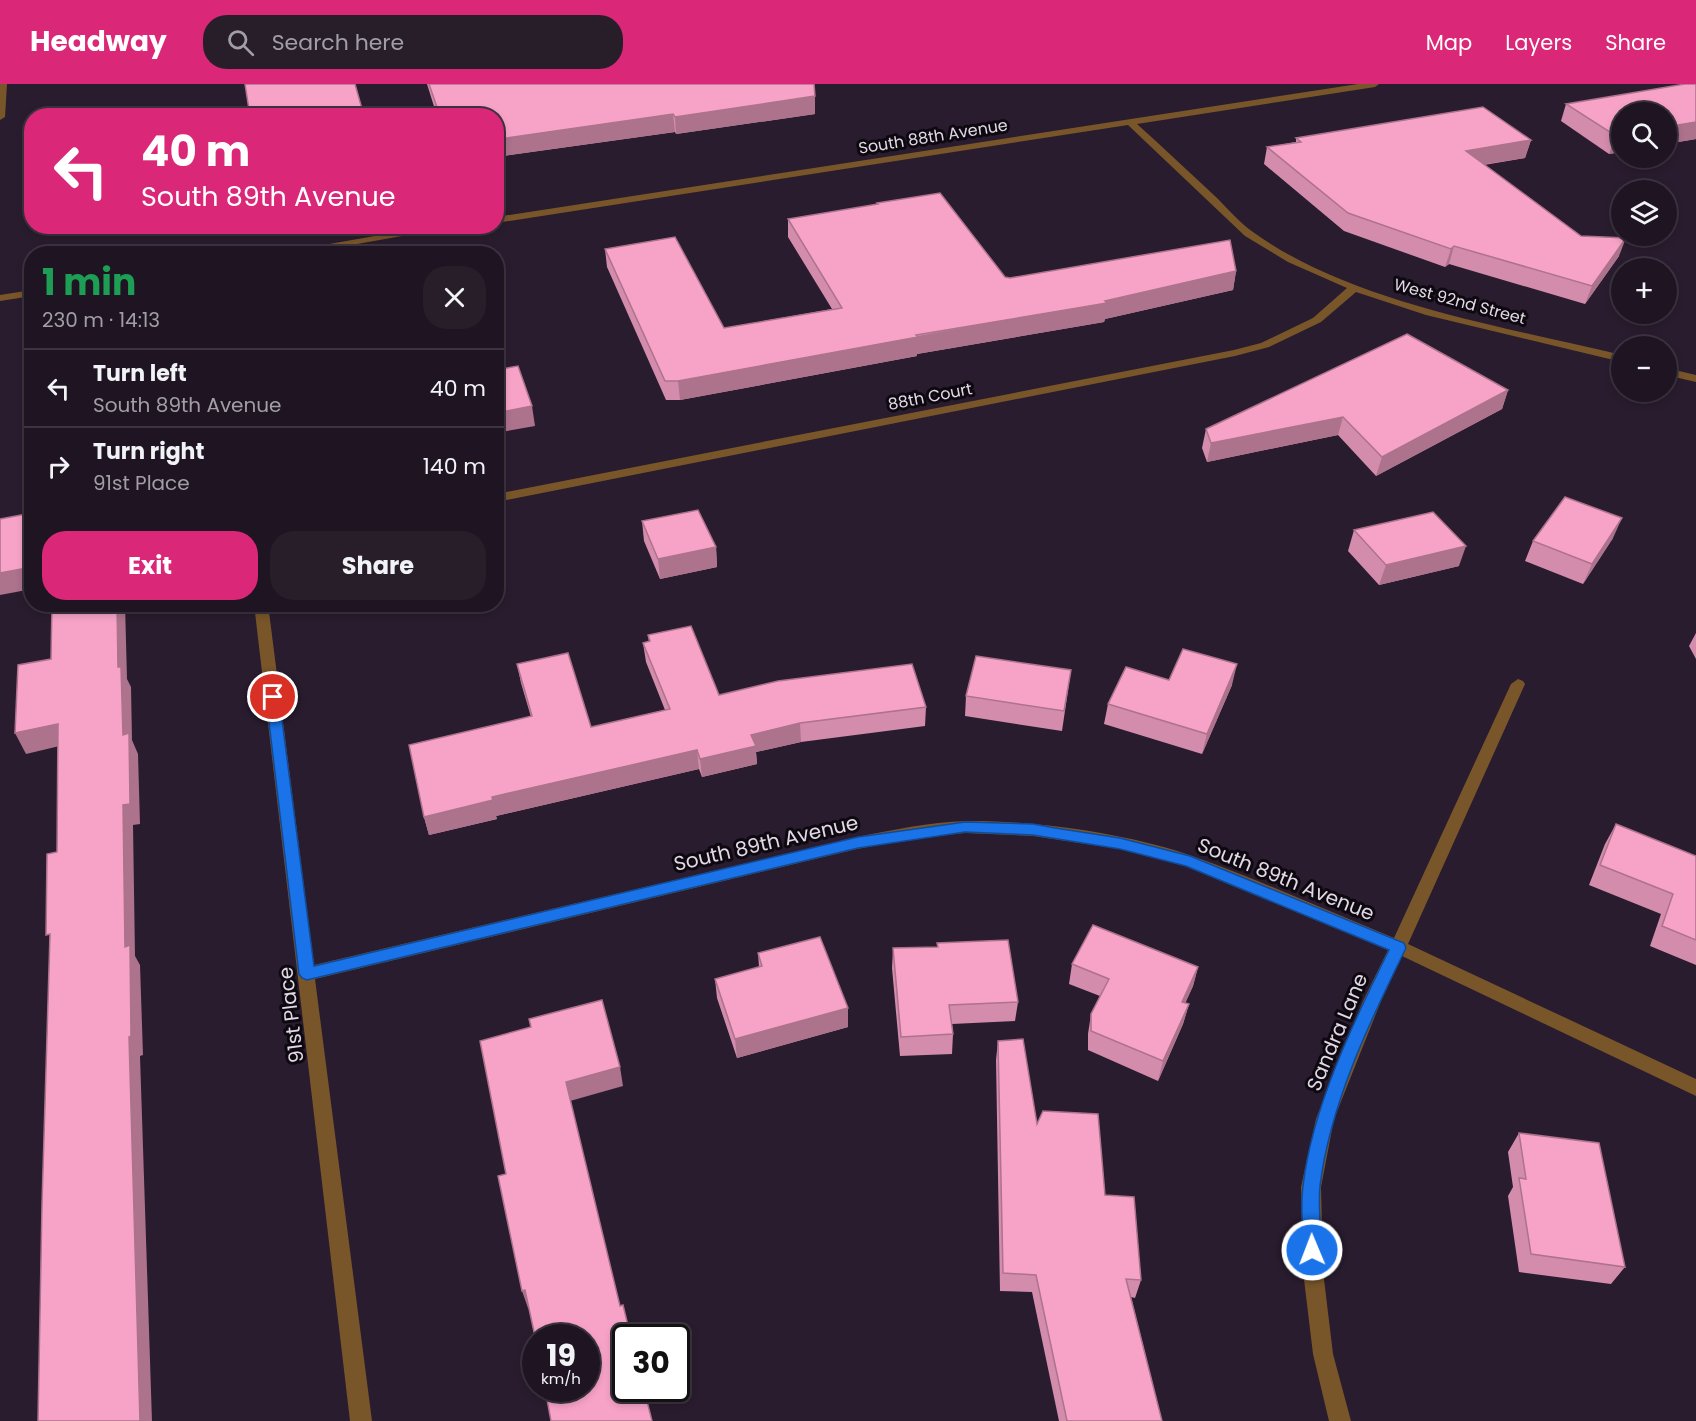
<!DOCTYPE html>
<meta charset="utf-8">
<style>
body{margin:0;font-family:Poppins,sans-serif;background:#271e2a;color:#f1f3f6;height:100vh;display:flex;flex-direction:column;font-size:22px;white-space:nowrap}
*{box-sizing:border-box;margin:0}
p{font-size:20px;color:#a19fa5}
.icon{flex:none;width:33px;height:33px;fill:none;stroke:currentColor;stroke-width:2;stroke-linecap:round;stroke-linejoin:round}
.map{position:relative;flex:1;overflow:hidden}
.drawer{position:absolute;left:24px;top:162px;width:480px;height:366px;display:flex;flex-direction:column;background:#1f1522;border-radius:24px;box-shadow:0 3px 9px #0003,0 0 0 2px #3c3440}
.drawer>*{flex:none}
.banner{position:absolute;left:24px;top:24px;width:480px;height:126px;border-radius:24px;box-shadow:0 3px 9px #0003,0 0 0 2px #3c3440;background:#db2777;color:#fff;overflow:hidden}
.fabs{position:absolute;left:1611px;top:18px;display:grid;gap:12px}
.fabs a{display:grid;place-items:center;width:66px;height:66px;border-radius:50%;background:#1f1522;box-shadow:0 3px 9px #0003,0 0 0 2px #3c3440;font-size:30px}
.speed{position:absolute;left:522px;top:1240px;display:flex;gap:12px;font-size:30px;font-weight:700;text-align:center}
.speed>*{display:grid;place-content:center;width:78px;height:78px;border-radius:50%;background:#1f1522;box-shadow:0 3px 9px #0003,0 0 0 2px #3c3440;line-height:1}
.speed small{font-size:15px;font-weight:400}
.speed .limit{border:3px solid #111;border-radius:9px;background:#fff;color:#111}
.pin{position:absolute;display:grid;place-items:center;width:51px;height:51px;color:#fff;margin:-26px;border:3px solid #fff;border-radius:50%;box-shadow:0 2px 6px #0007}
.me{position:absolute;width:66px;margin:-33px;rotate:359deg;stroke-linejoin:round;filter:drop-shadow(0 0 4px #0008)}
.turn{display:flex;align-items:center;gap:21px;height:126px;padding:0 18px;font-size:27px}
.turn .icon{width:78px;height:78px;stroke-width:2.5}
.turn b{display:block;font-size:42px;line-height:51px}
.round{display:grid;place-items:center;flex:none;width:63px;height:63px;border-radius:24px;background:#271e2a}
.overview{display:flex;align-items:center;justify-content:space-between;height:102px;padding:0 18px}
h1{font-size:36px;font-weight:700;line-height:45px;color:#1e9e55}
.cta{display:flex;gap:12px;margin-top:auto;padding:12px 18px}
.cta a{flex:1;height:69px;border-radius:24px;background:#db2777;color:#fff;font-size:24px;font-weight:700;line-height:69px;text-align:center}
.cta a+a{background:#271e2a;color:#f1f3f6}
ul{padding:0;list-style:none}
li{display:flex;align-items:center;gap:18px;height:78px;padding:0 18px;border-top:2px solid #3c3440}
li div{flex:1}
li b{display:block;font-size:22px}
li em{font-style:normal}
header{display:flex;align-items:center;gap:36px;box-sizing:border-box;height:84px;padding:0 30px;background:#db2777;color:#fff}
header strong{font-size:28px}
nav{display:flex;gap:33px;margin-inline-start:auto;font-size:21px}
.search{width:420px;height:54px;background:#271e2a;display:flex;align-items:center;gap:15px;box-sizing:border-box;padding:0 21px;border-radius:24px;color:#a19fa5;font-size:22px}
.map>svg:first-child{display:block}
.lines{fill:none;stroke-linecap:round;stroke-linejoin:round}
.minor{fill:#795629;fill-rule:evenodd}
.wall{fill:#d48cac}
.shaded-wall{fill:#ad728c}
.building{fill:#f7a3c8;stroke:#ad728c;stroke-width:1.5}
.route{fill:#1a73e8;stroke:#114b97;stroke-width:1.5}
.labels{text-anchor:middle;stroke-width:6;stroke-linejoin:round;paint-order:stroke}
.far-street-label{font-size:16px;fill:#e1d9e5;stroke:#0e0911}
.street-label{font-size:20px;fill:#e1d9e5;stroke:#0e0911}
</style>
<header>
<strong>Headway</strong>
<div class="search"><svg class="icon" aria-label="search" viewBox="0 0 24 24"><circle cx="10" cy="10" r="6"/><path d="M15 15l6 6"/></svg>Search here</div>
<nav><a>Map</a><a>Layers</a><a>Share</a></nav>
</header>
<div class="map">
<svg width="1696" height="1337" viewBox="0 0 1696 1337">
<rect width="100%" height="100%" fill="#291c2e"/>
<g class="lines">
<g class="minor">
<polygon points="0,0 7,0 5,33 0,36"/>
<path d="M 1358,0 L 1379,0 L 1375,3 L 1137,40 C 1164,64 1190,89 1217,114 C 1228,125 1240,139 1253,148 C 1351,219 1506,243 1622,271 L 1622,278 L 1426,231 L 1356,208 L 1321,238 L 1269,263 L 1235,272 L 496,418 L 496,410 L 1234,266 L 1261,259 L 1313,234 L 1347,204 L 1288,178 L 1245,152 L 1128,41 L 496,139 L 496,133 Z"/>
<polygon points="431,142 458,142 301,170 273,170"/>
<polygon points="32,206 32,212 0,217 0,211"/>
<polygon points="1666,284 1696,291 1696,298 1666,291"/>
<path d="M 254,520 L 268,520 L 314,881 L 857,753 C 893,746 929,738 966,737 C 1033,736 1132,750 1195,773 C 1262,797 1328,827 1394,854 L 1511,600 L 1518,595 L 1523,597 L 1525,600 L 1408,860 L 1696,995 L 1696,1012 L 1402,872 L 1381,917 L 1334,1035 L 1321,1103 L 1323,1187 L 1333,1270 L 1351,1337 L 1329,1337 L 1313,1270 L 1303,1187 L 1301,1103 L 1316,1035 L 1363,917 L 1388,866 L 1185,782 L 1120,765 L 1033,752 L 965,749 L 909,755 L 857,765 L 315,895 L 372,1337 L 350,1337 Z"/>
</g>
</g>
<g class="wall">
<polygon points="427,0 814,0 815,30 676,50 675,48 503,72 504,76 496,77 496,32 437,32"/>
<polygon points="1696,0 1696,55 1609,70 1561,37 1566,20"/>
<polygon points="1296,54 1531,56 1525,74 1484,81 1581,152 1619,172 1585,220 1449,180 1445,183 1344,147 1264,80 1267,63 1296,58"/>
<polygon points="877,119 1005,193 1010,194 1236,187 1233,206 1105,235 1104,238 917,270 917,272 680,316 666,316 607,183 605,165 724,244 832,225 788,153 788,135 876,121"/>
<polygon points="1508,306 1502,325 1376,392 1338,351 1207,378 1202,364 1206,345"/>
<polygon points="642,437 716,463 717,483 660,495 644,457"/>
<polygon points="1354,446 1459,482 1379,501 1348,467"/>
<polygon points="1613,454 1583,500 1525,477 1533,457"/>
<polygon points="1696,549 1696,575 1689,562"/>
<polygon points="648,551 719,611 926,623 925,642 801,658 756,668 757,680 702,693 699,685 496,732 497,735 429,751 424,733 531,633 521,599 517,580 591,643 665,626 646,578 643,559 649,558"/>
<polygon points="1071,586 1062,647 965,632 966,612"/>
<polygon points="1169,596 1232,601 1202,670 1104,640 1108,620"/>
<polygon points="1616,740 1696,772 1696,881 1650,862 1661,830 1589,801 1605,760"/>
<polygon points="937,859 1018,918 1015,937 952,940 953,950 952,970 900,972 892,884 893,864 937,863"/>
<polygon points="758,869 848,943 737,974 717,914 715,895 759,883"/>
<polygon points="1072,880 1198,883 1193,902 1185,919 1189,920 1183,940 1158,997 1088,966 1088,950 1091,930 1100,912 1069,900"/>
<polygon points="998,957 1037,1040 1105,1111 1141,1196 1135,1214 1131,1213 1162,1337 1059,1337 1032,1208 1000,1207 996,976"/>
<polygon points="1519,1049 1625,1183 1611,1200 1519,1188 1508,1112 1513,1103 1508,1068"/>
</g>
<g class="shaded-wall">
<polygon points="815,12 815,30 676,50 675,33"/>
<polygon points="673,30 675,48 503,72 504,76 496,77 496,59 499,55"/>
<polygon points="1696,38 1696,55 1666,60 1666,43"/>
<polygon points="1622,51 1622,68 1609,70 1616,52"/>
<polygon points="1531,56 1525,74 1461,84 1466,67"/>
<polygon points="1626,154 1619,172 1585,220 1592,202"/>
<polygon points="1454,162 1449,180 1445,183 1451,165"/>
<polygon points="1236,187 1233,206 1105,235 1104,238 917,270 917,272 680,316 678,297 1105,217"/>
<polygon points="1508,306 1502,325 1376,392 1382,373"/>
<polygon points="532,322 535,342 496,349 496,329"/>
<polygon points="1343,333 1338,351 1207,378 1211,359"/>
<polygon points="1622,434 1613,454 1583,500 1592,480"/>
<polygon points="1466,462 1459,482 1379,501 1386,481"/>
<polygon points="716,463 717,483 660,495 658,475"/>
<polygon points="32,483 32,505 0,511 0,489"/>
<polygon points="117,520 125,520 127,595 131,603 132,656 138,670 140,740 133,741 135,872 140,881 143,971 140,972 152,1337 140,1337 125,863 123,721 123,651 118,583"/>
<polygon points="1237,580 1232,601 1202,670 1207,650"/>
<polygon points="800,639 801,658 756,668 757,680 702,693 700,675 751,651"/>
<polygon points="58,640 68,660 26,670 15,649"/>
<polygon points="697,666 699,685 496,732 497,735 429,751 424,733 492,713"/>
<polygon points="1198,883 1193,902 1177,938 1182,918"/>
<polygon points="1189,920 1183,940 1158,997 1163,977"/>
<polygon points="848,924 848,943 737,974 735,955"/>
<polygon points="620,983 623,1002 570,1017 566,998"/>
<polygon points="525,1206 531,1223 528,1224 522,1207"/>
</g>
<g class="building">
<polygon points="245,0 355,0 364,32 250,32"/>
<polygon points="429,0 814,0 815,12 675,33 673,30 499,55 501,58 496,59 496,32 440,32"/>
<polygon points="1685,0 1696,0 1696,38 1666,43 1666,28 1622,28 1622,51 1616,52 1566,20"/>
<polygon points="1483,23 1531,56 1466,67 1581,152 1626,154 1592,202 1454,162 1451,165 1348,129 1267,63 1301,58 1296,54"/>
<polygon points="940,109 1005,193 1010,194 1230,156 1236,187 1105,217 1107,219 916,251 918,253 678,297 665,297 605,165 675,153 724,244 842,224 788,135 878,120 877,119"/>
<polygon points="1407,250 1508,306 1382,373 1343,333 1211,359 1206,345"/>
<polygon points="518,282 532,322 496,329 496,286"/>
<polygon points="1565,413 1622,434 1592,480 1533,457"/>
<polygon points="698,426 716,463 658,475 642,437"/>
<polygon points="1433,428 1466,462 1386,481 1354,446"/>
<polygon points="32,429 32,483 0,489 0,435"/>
<polygon points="52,520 117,520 118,583 121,583 123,651 129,649 130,720 123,721 125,863 130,861 131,952 129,953 140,1337 38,1337 42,1120 50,850 46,851 47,770 57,768 58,640 15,649 18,581 51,575"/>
<polygon points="691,542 719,611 778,597 912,580 926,623 800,639 751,651 756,662 700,675 697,666 492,713 493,716 424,733 409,661 532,632 517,580 568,569 591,643 670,625 643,559 650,557 648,551"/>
<polygon points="1183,565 1237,580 1207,650 1108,620 1126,583 1169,596"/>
<polygon points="976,572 1071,586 1064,627 966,612"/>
<polygon points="1616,740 1696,772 1696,856 1662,842 1673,810 1600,781"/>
<polygon points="1093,841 1198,883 1182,918 1189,920 1163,977 1091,947 1091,930 1109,895 1072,880"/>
<polygon points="820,853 848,924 735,955 715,895 762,882 758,869"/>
<polygon points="1008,856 1018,918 949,921 953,950 901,953 893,864 938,863 937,859"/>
<polygon points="602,916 620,983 566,998 620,1222 623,1221 631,1254 626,1254 626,1305 644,1305 652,1337 551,1337 545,1305 586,1305 586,1254 536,1254 536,1257 525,1206 522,1207 498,1092 506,1090 480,957 531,943 529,935"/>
<polygon points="1023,955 1037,1040 1043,1027 1098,1030 1105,1111 1134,1113 1141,1196 1126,1195 1162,1337 1067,1337 1036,1191 1003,1189 998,957"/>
<polygon points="1519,1049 1599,1059 1625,1183 1531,1170 1519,1094 1526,1095"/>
</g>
<path class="route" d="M 273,608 L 279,613 L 314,882 L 858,753 L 965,738 L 1033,740 L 1055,744 L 1120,754 L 1190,772 L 1404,859 L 1406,864 C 1370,937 1330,1020 1320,1102 C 1318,1122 1321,1145 1321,1166 L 1319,1172 L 1312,1175 L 1306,1172 L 1304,1166 C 1303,1146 1300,1123 1303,1102 C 1312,1023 1354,937 1389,866 L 1186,782 L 1120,765 L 1033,751 L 965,748 L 858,764 L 307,896 L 302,894 L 299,890 L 266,613 Z"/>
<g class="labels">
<g class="far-street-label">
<text transform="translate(933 52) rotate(-9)" y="6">South 88th Avenue</text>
<text transform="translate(1460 217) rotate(15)" y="6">West 92nd Street</text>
<text transform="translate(930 312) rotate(-11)" y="6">88th Court</text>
</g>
<g class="street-label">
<text transform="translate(766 759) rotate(-13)" y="7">South 89th Avenue</text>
<text transform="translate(1286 795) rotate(22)" y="7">South 89th Avenue</text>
<text transform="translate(291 931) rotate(-97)" y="7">91st Place</text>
<text transform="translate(1337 948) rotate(-67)" y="7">Sandra Lane</text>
</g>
</g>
</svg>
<div class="fabs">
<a><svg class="icon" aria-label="search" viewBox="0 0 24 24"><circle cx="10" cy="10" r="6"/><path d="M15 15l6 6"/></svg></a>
<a><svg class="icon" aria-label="layers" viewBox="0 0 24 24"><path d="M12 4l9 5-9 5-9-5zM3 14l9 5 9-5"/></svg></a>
<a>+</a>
<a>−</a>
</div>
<div class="speed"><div>19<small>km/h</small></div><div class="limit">30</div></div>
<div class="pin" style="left:273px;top:613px;background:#d93025"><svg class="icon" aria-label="arrive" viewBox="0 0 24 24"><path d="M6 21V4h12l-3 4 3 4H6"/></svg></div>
<svg class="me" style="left:1312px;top:1166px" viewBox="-20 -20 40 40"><circle r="17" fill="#1a73e8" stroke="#fff" stroke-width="3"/><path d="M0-11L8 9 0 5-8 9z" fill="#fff"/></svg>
<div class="banner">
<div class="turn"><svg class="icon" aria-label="left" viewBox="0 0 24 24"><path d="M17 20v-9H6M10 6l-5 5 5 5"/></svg><div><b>40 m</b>South 89th Avenue</div></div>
</div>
<section class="drawer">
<div class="overview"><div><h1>1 min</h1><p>230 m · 14:13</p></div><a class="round"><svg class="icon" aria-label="close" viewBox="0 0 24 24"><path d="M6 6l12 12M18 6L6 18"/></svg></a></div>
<ul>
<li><svg class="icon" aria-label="left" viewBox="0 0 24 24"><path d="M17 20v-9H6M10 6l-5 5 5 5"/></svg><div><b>Turn left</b><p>South 89th Avenue</p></div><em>40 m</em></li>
<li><svg class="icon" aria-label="right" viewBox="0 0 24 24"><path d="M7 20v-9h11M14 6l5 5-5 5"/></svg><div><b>Turn right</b><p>91st Place</p></div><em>140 m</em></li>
</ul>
<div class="cta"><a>Exit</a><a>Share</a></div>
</section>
</div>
